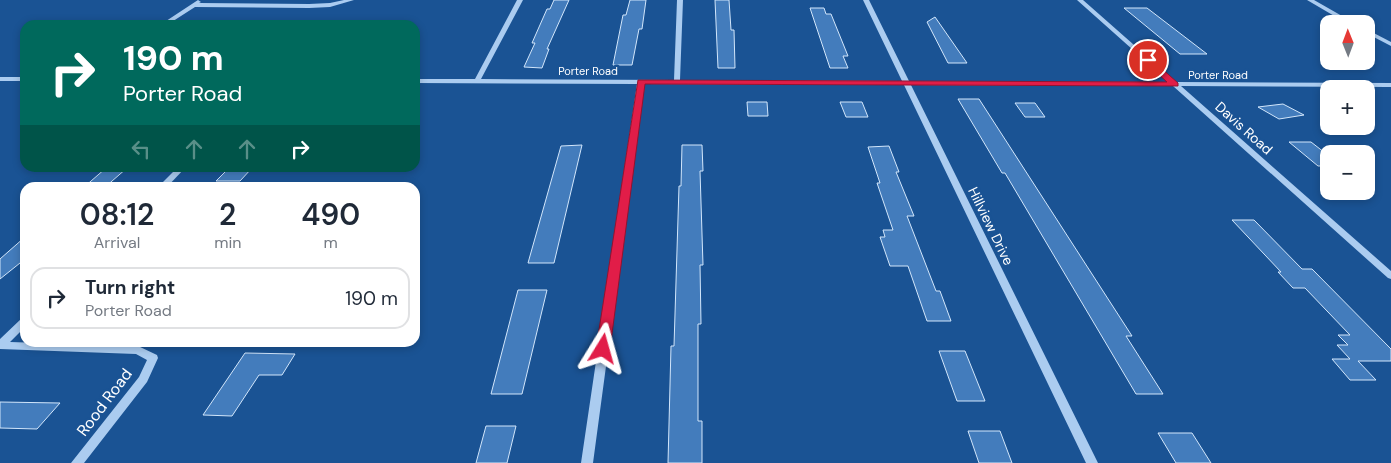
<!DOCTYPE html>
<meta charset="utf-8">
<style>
body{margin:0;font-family:"DM Sans",sans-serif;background:#f2f2f3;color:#1f2937;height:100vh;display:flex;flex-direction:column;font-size:19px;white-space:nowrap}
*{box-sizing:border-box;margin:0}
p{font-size:16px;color:#747a83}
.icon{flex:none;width:28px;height:28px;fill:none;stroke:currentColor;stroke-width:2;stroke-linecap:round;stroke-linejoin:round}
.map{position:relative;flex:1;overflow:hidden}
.drawer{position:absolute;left:20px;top:182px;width:400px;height:165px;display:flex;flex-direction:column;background:#fff;border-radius:15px;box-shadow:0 2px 8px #0003}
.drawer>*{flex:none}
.top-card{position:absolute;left:20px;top:20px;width:400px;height:152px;border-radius:15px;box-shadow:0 2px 8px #0003;background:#00695c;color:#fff;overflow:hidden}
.needle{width:32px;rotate:359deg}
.fabs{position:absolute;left:1320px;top:15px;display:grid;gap:10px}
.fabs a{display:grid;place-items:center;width:55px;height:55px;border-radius:10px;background:#fff;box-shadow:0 2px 8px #0003;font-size:25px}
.pin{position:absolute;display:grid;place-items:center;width:42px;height:42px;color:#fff;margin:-21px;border:2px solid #fff;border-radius:50%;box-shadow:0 1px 5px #0007}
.me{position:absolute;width:55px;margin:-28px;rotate:8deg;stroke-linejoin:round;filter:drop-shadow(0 0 4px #0008)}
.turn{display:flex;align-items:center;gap:18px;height:105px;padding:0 20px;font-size:22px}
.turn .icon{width:65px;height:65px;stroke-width:2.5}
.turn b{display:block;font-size:35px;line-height:42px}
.lanes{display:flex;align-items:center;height:48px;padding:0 20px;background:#0003;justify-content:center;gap:25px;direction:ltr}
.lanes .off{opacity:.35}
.eta{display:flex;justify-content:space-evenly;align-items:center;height:85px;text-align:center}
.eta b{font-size:30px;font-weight:600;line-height:35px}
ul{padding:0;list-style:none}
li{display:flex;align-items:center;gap:15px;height:62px;margin:0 10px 8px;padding:0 10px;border:2px solid #e0e1e3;border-radius:15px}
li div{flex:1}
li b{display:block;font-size:19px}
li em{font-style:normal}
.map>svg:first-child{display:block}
.building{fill:#437cbc;stroke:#d2e6fb}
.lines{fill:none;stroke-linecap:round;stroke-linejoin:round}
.minor{fill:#abccf0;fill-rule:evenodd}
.route{fill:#e11d48;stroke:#92132f}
.labels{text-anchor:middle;stroke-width:5;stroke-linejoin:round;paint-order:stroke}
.far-street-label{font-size:11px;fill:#fff;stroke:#1a5394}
.street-label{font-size:14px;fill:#fff;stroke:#1a5394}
.near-street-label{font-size:16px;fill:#fff;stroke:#1a5394}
</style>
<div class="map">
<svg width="1391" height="463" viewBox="0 0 1391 463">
<rect width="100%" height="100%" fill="#1a5394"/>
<g class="building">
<polygon points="554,0 569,0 547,49 549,49 542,68 524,67 535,43 532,43 547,9 550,9"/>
<polygon points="630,0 646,0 642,29 639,29 632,65 613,65 623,15 626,15"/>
<polygon points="715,0 729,0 731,30 734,30 735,68 718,68"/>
<polygon points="810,8 824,8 826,14 831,14 848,56 843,56 848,68 830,68"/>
<polygon points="1124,8 1147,8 1207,54 1180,54"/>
<polygon points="935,17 967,63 948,63 927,22"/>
<polygon points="958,99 979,99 1132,336 1126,336 1163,394 1136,394 1005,173 1002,173"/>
<polygon points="747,102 767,102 768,116 748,116"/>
<polygon points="840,102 862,102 868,117 846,117"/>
<polygon points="1015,103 1035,103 1045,117 1025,117"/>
<polygon points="1283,104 1304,115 1279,119 1258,107"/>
<polygon points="1289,142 1311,142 1329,156 1329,166 1318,166"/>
<polygon points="582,145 554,263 528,263 561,146"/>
<polygon points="682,145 702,145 703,171 700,171 703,265 700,265 701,324 698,324 698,421 702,421 702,463 668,463 671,346 674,346 679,186 681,186"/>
<polygon points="889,146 899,172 896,172 914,216 907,216 936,291 940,291 951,321 927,321 908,266 890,266 880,237 885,237 883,230 893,230 877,183 880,183 868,147"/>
<polygon points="106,168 127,168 104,188 83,188"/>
<polygon points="229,168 252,168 240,181 216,181"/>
<polygon points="1232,220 1254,220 1302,269 1312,269 1391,349 1391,361 1358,361 1376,380 1350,380 1332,359 1350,359 1337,345 1348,345 1338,335 1350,335 1305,288 1293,288 1278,272 1281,272"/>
<polygon points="25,237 25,259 0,279 0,259"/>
<polygon points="518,290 547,290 522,394 491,394"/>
<polygon points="939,351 965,351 985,401 957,401"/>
<polygon points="245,353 295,354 282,375 259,375 232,416 203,415"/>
<polygon points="0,402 60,403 37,429 0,428"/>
<polygon points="486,426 516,426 507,463 476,463"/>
<polygon points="968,431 1000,431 1012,463 979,463"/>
<polygon points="1158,433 1192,433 1211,463 1176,463"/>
</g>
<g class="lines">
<g class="minor">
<polygon points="344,0 354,0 330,7 309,8 195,7 167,25 160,25 198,0 201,2 199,3 309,4 330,3"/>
<polygon points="517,0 523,0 481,79 674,80 677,0 683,0 680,80 902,81 863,0 869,0 909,81 1169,82 1077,0 1083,0 1176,82 1391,83 1391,87 1181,86 1391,271 1391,279 1388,278 1173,86 911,85 1098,463 1086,463 904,85 644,84 593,463 581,463 637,84 415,83 415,79 475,79"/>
<polygon points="1307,0 1314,0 1356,24 1348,24"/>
<polygon points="1366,29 1391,42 1391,46 1366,33"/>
<rect x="0" y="77" width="25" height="4"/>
<polygon points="177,168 185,168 166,188 157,188"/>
<polygon points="25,317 25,327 10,342 138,346 157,355 158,358 147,382 84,463 71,463 139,377 147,360 136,354 0,349 0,339 21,319"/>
</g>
</g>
<polygon class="route" points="1145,59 1151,59 1178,83 1178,86 645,84 610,349 608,352 598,352 596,349 638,80 1167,82 1145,62"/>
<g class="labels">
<g class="far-street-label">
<text x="588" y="75">Porter Road</text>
<text x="1218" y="79">Porter Road</text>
</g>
<g class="street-label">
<text transform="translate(1244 128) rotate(42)" y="5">Davis Road</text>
<text transform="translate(991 226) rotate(64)" y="5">Hillview Drive</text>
</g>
<g class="near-street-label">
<text transform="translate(104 402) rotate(-53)" y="6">Rood Road</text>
</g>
</g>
</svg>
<div class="fabs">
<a><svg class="needle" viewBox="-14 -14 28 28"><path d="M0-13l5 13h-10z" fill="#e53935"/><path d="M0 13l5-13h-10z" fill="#747a83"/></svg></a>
<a>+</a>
<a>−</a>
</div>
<div class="pin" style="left:1148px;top:60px;background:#d93025"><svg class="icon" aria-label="arrive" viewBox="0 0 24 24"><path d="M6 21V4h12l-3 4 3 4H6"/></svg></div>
<svg class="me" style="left:603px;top:349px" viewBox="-20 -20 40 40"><path d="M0-17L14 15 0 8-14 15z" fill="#e11d48" stroke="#fff" stroke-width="4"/></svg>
<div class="top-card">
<div class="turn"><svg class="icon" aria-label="right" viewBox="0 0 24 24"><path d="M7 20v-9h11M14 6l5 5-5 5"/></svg><div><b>190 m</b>Porter Road</div></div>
<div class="lanes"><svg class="icon off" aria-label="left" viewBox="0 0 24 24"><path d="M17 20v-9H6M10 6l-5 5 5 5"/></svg><svg class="icon off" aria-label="ahead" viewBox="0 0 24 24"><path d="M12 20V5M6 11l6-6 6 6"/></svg><svg class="icon off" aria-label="ahead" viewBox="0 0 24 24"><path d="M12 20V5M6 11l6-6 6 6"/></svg><svg class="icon" aria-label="right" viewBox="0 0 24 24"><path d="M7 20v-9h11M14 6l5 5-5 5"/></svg></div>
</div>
<section class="drawer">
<div class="eta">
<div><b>08:12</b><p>Arrival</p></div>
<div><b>2</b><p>min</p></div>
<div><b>490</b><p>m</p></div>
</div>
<ul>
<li><svg class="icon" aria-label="right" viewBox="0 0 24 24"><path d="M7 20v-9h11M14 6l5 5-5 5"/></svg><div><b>Turn right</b><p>Porter Road</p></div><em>190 m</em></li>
</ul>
</section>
</div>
